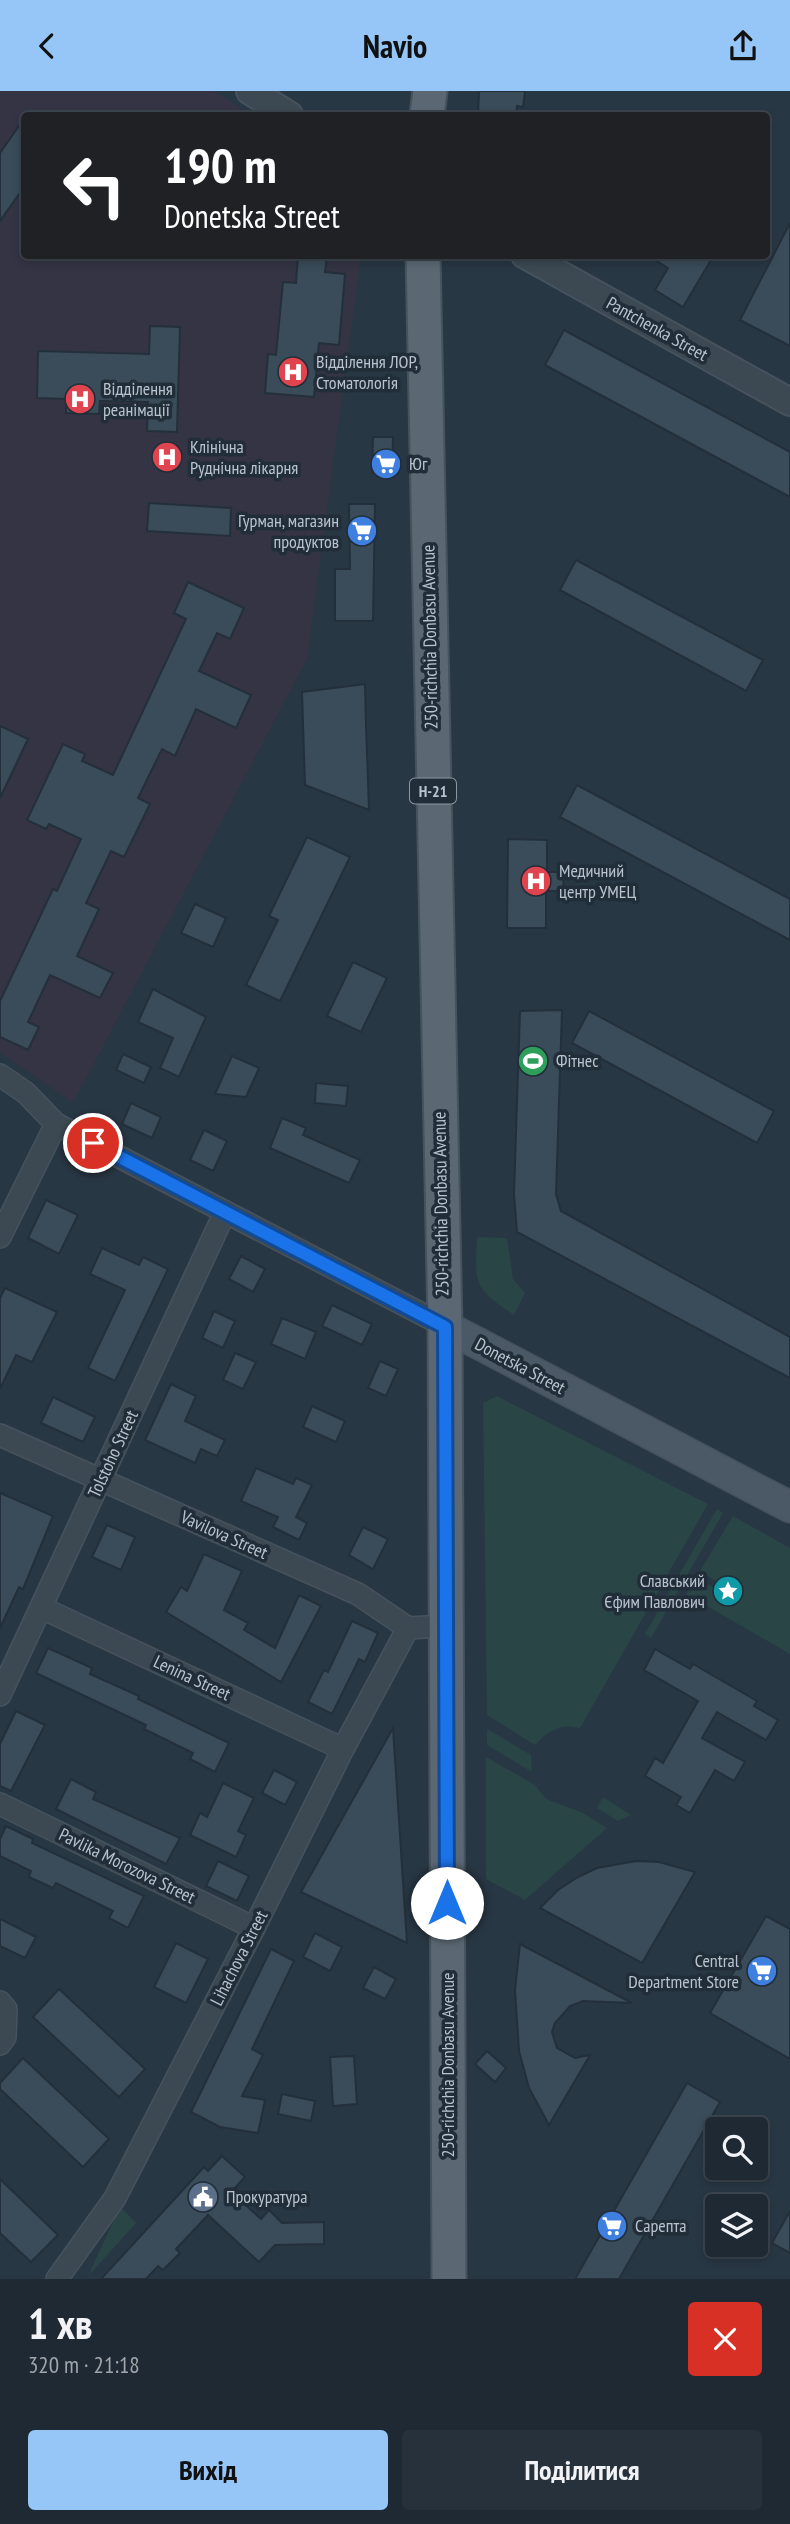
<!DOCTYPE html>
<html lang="uk">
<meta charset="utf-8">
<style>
body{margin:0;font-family:"PT Sans Narrow",sans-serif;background:#26313b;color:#f1f3f6;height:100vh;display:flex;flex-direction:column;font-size:26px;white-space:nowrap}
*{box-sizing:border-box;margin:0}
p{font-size:23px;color:#a1a6ac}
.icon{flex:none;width:38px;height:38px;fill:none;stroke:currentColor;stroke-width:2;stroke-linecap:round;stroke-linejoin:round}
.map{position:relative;height:2188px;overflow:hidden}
.details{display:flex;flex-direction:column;background:#1e2933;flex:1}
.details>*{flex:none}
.guide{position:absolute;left:21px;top:21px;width:749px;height:147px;border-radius:7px;box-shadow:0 4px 10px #0003,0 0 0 2px #3c454e;background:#202124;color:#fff;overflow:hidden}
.fabs{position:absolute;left:705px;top:2026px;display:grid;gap:14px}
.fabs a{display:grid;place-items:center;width:63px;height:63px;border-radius:7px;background:#1e2933;box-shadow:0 4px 10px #0003,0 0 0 2px #3c454e;font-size:35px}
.pin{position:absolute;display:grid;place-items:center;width:60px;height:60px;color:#fff;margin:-30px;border:4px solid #fff;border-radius:50%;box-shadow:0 2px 7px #0007}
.me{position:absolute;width:77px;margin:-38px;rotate:0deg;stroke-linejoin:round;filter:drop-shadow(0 0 5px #0008)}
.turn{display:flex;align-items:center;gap:24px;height:147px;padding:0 28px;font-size:32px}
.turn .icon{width:91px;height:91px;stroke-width:2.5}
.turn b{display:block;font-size:49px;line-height:60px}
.round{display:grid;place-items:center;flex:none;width:74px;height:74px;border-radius:7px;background:#26313b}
.head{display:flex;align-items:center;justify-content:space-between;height:119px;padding:0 28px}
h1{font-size:42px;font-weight:700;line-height:52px}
.action{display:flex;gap:14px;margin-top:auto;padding:14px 28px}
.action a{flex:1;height:80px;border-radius:7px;background:#95c6f7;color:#111;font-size:28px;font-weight:700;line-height:80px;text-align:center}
.action a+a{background:#26313b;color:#f1f3f6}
header{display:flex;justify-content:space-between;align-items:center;height:91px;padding:0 28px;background:#95c6f7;color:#111;font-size:32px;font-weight:700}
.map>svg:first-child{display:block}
.medical{fill:#353444}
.green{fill:#2a4545}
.building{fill:#3a4c59;stroke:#23303b;stroke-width:2}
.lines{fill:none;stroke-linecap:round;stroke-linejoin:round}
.minor-casing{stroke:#46525d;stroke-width:24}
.tertiary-casing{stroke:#46525d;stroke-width:30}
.secondary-casing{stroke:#46525d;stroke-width:33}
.primary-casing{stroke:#46525d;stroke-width:37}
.minor{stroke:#3c4953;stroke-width:21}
.tertiary{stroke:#3c4953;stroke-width:26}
.secondary{stroke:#4b5866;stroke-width:30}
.primary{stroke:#5b6873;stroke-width:33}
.route-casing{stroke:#114b97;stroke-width:18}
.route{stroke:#1a73e8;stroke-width:12}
.labels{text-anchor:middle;stroke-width:7;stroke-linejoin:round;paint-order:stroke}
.shield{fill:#212e39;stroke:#8c96a1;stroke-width:2}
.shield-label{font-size:16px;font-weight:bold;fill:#bac3cd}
.street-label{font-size:18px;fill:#bac3cd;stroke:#212e39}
.poi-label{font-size:18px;fill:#bac3cd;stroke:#212e39;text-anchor:start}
</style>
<header><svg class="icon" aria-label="back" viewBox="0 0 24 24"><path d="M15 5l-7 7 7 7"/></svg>Navio<svg class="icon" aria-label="share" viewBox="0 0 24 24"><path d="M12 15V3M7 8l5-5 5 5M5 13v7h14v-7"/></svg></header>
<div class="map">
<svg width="790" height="2188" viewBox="0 0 790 2188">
<rect width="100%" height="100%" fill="#283744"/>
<polygon class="medical" points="0,0 213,0 253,24 24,24 24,164 361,165 307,568 73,1012 0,961"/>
<g class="green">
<path d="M 477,1146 L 507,1147 L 513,1188 L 525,1202 L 514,1224 C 473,1197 475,1193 477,1146 Z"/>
<path d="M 497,1305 L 708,1413 L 580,1637 C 561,1632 548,1639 535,1654 L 487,1624 L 483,1312 Z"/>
<polygon points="717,1418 723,1422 651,1547 645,1543"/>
<polygon points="733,1425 790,1457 790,1563 686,1503 696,1486 717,1499 715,1504 730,1512 739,1495 725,1487 721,1493 700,1480"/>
<polygon points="487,1638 531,1664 532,1681 487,1654"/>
<polygon points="486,1666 535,1694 546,1708 581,1721 607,1737 525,1809 486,1788"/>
<polygon points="603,1706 631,1724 618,1730 597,1717"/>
<polygon points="120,2116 136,2132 88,2185"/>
</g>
<g class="building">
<polygon points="479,0 525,0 523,16 517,15 516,24 478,24"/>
<polygon points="24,28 24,96 0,130 0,62"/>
<polygon points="790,132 790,255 740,229"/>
<polygon points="298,164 327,164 325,181 345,183 339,254 319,252 314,306 265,302 268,263 276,264 283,191 296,192"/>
<polygon points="647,164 714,164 683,216 655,199 668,177"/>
<polygon points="150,235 180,236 177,341 147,340 148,311 100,310 99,323 66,322 66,308 37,307 38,260 149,263"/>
<polygon points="564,239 790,361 790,406 545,274"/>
<polygon points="373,346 393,346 392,382 372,382"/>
<polygon points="149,412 231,417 230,445 147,440"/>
<polygon points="349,413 375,413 373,530 335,530 335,478 350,478"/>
<polygon points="576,469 763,569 746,600 560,499"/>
<polygon points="188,491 244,517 230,548 217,542 199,580 251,604 236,637 196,618 175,665 162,658 138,707 150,713 124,766 111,760 86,812 99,818 77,865 113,882 100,907 50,884 28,931 39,936 28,959 0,946 0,910 53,798 57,800 81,748 49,733 46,738 27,729 63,653 85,663 82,670 113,684 186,528 174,522"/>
<polygon points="365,593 366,634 369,719 305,694 302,601"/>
<polygon points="0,635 28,648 0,707"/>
<polygon points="577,694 790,808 790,849 560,726"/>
<polygon points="307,746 350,766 280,910 246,894 278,829 269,825"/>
<polygon points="508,748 547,749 547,781 564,781 563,800 546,800 546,837 507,837"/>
<polygon points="195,813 226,827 213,856 181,842"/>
<polygon points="353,871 387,887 361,941 327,925"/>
<polygon points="153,898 206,926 179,986 160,977 173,947 138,931"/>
<polygon points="562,919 556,1103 561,1120 790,1246 790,1287 517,1141 514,1103 520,920"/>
<polygon points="589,920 774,1020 757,1052 572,952"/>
<polygon points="123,963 151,976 144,992 116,979"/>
<polygon points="232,965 259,977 246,1006 215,1003"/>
<polygon points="316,992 348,995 346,1015 315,1012"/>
<polygon points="131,1012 161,1026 152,1047 122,1033"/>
<polygon points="282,1027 306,1037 303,1044 360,1069 349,1092 270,1057"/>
<polygon points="204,1039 227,1050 213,1080 190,1069"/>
<polygon points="46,1109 78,1124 59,1163 28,1147"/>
<polygon points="102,1157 139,1174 143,1166 168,1178 115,1290 88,1277 125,1199 90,1183"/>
<polygon points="241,1165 265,1178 253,1201 229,1188"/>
<polygon points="5,1197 57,1221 32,1271 16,1264 0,1298 0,1207"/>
<polygon points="332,1214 372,1233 362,1254 322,1235"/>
<polygon points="214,1220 235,1230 223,1257 202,1247"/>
<polygon points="282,1227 316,1241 305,1268 271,1253"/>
<polygon points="235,1262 256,1271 243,1298 223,1289"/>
<polygon points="380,1270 398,1278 386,1305 368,1297"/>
<polygon points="171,1293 196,1305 185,1330 225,1349 217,1365 201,1358 195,1372 145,1349"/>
<polygon points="53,1306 95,1326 83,1351 41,1332"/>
<polygon points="312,1315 345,1330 336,1351 303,1336"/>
<polygon points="256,1377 293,1393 296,1387 312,1394 296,1426 307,1432 299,1449 273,1436 278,1426 241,1410"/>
<polygon points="0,1402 53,1425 23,1498 19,1496 0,1537"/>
<polygon points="107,1434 135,1446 121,1479 92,1466"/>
<polygon points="363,1436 388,1448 373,1478 349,1464"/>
<polygon points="204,1463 242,1480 224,1519 248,1532 244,1539 275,1557 299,1504 321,1515 281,1591 166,1521 181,1496 187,1500"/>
<polygon points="352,1530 378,1542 365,1571 359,1568 332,1623 308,1611 324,1579 328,1581"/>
<polygon points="48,1557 92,1577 90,1583 139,1605 138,1608 229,1652 215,1681 190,1668 193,1662 144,1638 146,1634 36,1582"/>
<polygon points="655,1558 690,1578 693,1573 757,1610 754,1615 778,1629 766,1649 717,1621 702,1647 745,1671 734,1690 715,1679 690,1722 676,1714 681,1706 645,1685 655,1667 663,1672 698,1610 644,1579"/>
<polygon points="16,1620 45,1634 11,1700 0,1695 0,1653"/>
<polygon points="393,1637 407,1852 301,1801"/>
<polygon points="274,1679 297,1691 285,1714 262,1702"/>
<polygon points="71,1688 96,1701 93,1708 180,1747 166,1773 56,1718"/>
<polygon points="223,1692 254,1707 238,1740 246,1744 236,1766 190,1744 200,1722 207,1726"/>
<polygon points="6,1735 33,1748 32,1752 144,1805 128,1837 109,1827 113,1820 56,1792 53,1797 29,1786 31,1780 0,1765 0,1748"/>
<polygon points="218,1770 249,1785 237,1810 206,1795"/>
<polygon points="636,1770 659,1771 695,1781 642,1872 540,1817 558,1799 578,1786 597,1777"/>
<polygon points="766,1825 790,1838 790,1968 710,1922"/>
<polygon points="0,1828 36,1846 25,1867 0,1855"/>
<polygon points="315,1842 342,1856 330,1880 303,1866"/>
<polygon points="176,1852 208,1868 186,1912 154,1896"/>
<polygon points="520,1853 632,1912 583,1910 570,1915 555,1932 552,1941 557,1957 575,1967 590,1964 549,2034 529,1997 519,1960 515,1899"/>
<polygon points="271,1858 294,1870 252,1958 263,1964 242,2005 265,2009 258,2042 220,2036 191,2021"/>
<polygon points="374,1876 396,1888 385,1908 363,1897"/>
<polygon points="59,1898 145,1978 119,2006 33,1926"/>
<polygon points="487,1960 506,1977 495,1991 475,1973"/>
<polygon points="354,1965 357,2013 333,2015 330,1966"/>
<polygon points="23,1967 109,2048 83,2076 0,1998 0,1992"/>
<polygon points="687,1992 720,2011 619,2188 575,2188"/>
<polygon points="282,2003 315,2010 311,2030 278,2023"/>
<polygon points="222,2065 245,2086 231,2101 261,2128 269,2119 282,2132 324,2131 324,2153 275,2154 259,2171 208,2124 176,2158 180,2162 163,2179 158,2175 146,2188 101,2188 204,2076 208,2080"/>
<polygon points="0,2088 58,2144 31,2171 0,2142"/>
<polygon points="790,2120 790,2162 772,2152"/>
</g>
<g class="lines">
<g class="minor-casing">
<g id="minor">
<polyline points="0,984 26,1002 56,1033 445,1235"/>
<polyline points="0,1146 56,1033"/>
<polyline points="0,1344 358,1503 408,1537 445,1535"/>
<polyline points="42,1517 343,1658"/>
<polyline points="0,1604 225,1121"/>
<polyline points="0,1713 254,1837"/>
<polyline points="0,1911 6,1918 5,1946 0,1953"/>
<polyline points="57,2188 115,2107 254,1837 343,1658 408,1537"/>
</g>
</g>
<g class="tertiary-casing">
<g id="tertiary">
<polyline points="250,0 289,24"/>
<polyline points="525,164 790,311"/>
</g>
</g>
<g class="secondary-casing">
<polyline id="secondary" points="445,1235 790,1416"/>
</g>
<g class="primary-casing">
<g id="primary">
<polyline points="427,24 430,0"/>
<polyline points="423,164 445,1235 449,2188"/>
</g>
</g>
<use href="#minor" class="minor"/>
<use href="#tertiary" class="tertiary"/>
<use href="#secondary" class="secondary"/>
<use href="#primary" class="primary"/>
</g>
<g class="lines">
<g class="route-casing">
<polyline id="route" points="93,1052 445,1236 447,1812"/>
</g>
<use href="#route" class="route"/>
</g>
<defs>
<g id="hospital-disc" transform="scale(1.575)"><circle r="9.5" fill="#e0444e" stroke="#212e39"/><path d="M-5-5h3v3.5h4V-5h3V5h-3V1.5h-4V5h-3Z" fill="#fff"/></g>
<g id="supermarket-disc" transform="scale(1.575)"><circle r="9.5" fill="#3f7fe0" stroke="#212e39"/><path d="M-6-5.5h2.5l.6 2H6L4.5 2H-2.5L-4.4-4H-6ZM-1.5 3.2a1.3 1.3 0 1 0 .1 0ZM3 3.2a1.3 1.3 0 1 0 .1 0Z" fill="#fff"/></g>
<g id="stadium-disc" transform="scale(1.575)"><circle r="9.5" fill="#2e9e5b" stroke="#212e39"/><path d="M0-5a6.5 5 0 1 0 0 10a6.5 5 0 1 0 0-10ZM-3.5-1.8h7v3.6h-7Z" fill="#fff"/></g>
<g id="sight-disc" transform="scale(1.575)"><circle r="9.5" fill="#0f9aa8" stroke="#212e39"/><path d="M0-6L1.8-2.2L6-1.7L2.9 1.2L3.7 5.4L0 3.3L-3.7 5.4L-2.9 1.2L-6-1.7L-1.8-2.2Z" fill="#fff"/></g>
<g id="civic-disc" transform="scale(1.575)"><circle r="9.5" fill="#5c6f8a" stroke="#212e39"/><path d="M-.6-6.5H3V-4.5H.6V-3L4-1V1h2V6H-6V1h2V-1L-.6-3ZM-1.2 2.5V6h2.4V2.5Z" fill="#fff"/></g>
</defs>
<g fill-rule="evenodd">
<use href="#hospital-disc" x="293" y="281"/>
<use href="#hospital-disc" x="80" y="308"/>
<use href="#hospital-disc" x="167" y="366"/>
<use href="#supermarket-disc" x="386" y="373"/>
<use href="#supermarket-disc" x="362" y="440"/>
<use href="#hospital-disc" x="536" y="790"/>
<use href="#stadium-disc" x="533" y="970"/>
<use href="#sight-disc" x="728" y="1500"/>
<use href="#supermarket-disc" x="762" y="1880"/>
<use href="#civic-disc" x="203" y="2106"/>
<use href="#supermarket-disc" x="612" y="2135"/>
</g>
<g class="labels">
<rect class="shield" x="410" y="687.5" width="46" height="25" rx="5"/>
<g class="shield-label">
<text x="433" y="706">Н-21</text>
</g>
<g class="street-label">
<text transform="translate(657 238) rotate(29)" y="6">Pantchenka Street</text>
<text transform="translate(430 546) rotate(-91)" y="6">250-richchia Donbasu Avenue</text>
<text transform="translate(441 1113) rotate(-91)" y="6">250-richchia Donbasu Avenue</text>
<text transform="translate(520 1275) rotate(28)" y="6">Donetska Street</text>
<text transform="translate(113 1363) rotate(-65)" y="6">Tolstoho Street</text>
<text transform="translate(224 1444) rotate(24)" y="6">Vavilova Street</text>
<text transform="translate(192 1587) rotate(25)" y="6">Lenina Street</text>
<text transform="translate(127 1775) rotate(26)" y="6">Pavlika Morozova Street</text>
<text transform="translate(239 1867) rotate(-63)" y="6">Lihachova Street</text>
<text transform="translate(448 1974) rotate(-90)" y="6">250-richchia Donbasu Avenue</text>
</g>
<g class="poi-label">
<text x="316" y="277">Відділення ЛОР,<tspan x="316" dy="21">Стоматологія</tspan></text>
<text x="103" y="304">Відділення<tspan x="103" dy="21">реанімації</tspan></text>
<text x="190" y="362">Клінічна<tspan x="190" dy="21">Руднічна лікарня</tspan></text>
<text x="409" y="379">Юг</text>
<text x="339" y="436" text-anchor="end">Гурман, магазин<tspan x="339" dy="21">продуктов</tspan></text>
<text x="559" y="786">Медичний<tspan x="559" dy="21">центр УМЕЦ</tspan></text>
<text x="556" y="976">Фітнес</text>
<text x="705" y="1496" text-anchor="end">Славський<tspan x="705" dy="21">Єфим Павлович</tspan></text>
<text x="739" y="1876" text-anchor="end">Central<tspan x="739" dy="21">Department Store</tspan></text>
<text x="226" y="2112">Прокуратура</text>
<text x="635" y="2141">Сарепта</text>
</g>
</g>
</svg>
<div class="fabs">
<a><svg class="icon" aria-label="search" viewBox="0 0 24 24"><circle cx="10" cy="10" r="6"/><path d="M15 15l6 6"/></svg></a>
<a><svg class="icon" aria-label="layers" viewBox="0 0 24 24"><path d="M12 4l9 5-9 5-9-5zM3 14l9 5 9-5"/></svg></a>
</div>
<div class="pin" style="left:93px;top:1052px;background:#d93025"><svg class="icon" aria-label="arrive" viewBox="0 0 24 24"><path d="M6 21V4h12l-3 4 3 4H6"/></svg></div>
<svg class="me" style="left:447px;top:1812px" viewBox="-20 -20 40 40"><circle r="19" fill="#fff"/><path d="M0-13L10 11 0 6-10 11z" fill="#1a73e8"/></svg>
<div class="guide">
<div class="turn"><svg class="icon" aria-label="left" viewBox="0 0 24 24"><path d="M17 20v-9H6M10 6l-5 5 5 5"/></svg><div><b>190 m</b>Donetska Street</div></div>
</div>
</div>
<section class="details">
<div class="head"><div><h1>1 хв</h1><p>320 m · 21:18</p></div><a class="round" style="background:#d93025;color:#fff"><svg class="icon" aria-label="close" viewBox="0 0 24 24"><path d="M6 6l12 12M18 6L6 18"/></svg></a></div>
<div class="action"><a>Вихід</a><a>Поділитися</a></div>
</section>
